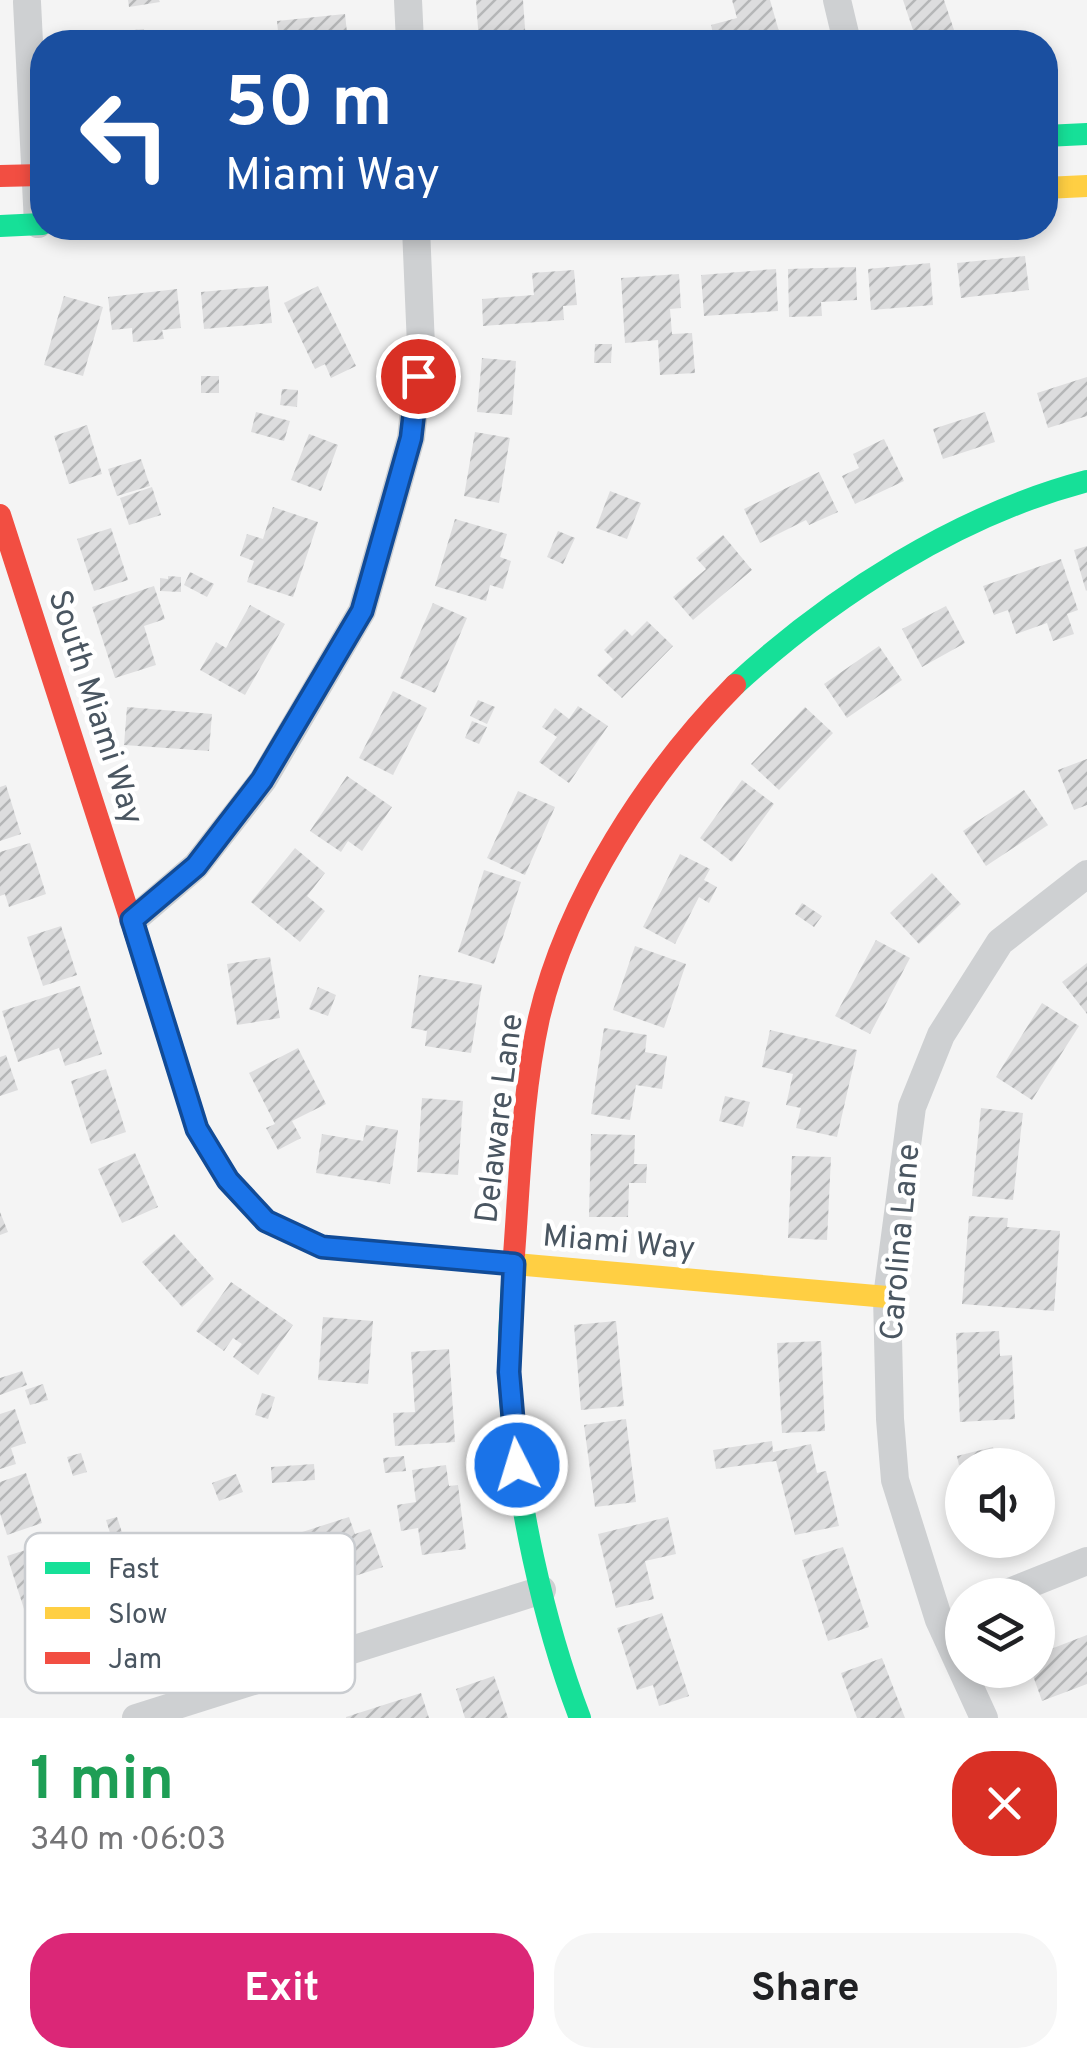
<!DOCTYPE html>
<meta charset="utf-8">
<style>
body{margin:0;font-family:Overpass,sans-serif;background:#f6f6f6;color:#202124;height:100vh;display:flex;flex-direction:column;font-size:38px;white-space:nowrap}
*{box-sizing:border-box;margin:0}
p{font-size:32px;color:#757577}
.icon{flex:none;width:55px;height:55px;fill:none;stroke:currentColor;stroke-width:2;stroke-linecap:round;stroke-linejoin:round}
.map{position:relative;height:1718px;overflow:hidden}
.side{display:flex;flex-direction:column;background:#fff;flex:1}
.side>*{flex:none}
.banner{position:absolute;left:30px;top:30px;width:1028px;height:210px;border-radius:40px;box-shadow:0 5px 15px #0003;background:#1a4fa0;color:#fff;overflow:hidden}
.controls{position:absolute;left:945px;top:1448px;display:grid;gap:20px}
.controls a{display:grid;place-items:center;width:110px;height:110px;border-radius:50%;background:#fff;box-shadow:0 5px 15px #0003;font-size:50px}
.pin{position:absolute;display:grid;place-items:center;width:85px;height:85px;color:#fff;margin:-42px;border:5px solid #fff;border-radius:50%;box-shadow:0 2px 10px #0007}
.me{position:absolute;width:110px;margin:-55px;rotate:355deg;stroke-linejoin:round;filter:drop-shadow(0 0 8px #0008)}
.turn{display:flex;align-items:center;gap:35px;height:210px;padding:0 30px;font-size:45px}
.turn .icon{width:130px;height:130px;stroke-width:2.5}
.turn b{display:block;font-size:70px;line-height:85px}
.round{display:grid;place-items:center;flex:none;width:105px;height:105px;border-radius:40px;background:#f6f6f6}
.headline{display:flex;align-items:center;justify-content:space-between;height:170px;padding:0 30px}
h1{font-size:60px;font-weight:700;line-height:75px;color:#1e9e55}
.button{display:flex;gap:20px;margin-top:auto;padding:20px 30px}
.button a{flex:1;height:115px;border-radius:40px;background:#db2777;color:#fff;font-size:40px;font-weight:700;line-height:115px;text-align:center}
.button a+a{background:#f6f6f6;color:#202124}
.map>svg:first-child{display:block}
.building{fill:url(#building-hatch)}
.lines{fill:none;stroke-linecap:round;stroke-linejoin:round}
.street{stroke:#ced0d2;stroke-width:28}
.fast{stroke:#16e098;stroke-width:22}
.slow{stroke:#ffcf43;stroke-width:22}
.jam{stroke:#f24e42;stroke-width:22}
.route-casing{stroke:#114b97;stroke-width:25}
.route{stroke:#1a73e8;stroke-width:18}
.labels{text-anchor:middle;stroke-width:9;stroke-linejoin:round;paint-order:stroke}
.street-label{font-size:32px;fill:#4a5661;stroke:#fff}
.key{fill:#fff;stroke:#c9ccd0;stroke-width:2.5}
.key-label{font-size:28px;fill:#4a5661}
</style>
<div class="map">
<svg width="1087" height="1718" viewBox="0 0 1087 1718">
<defs>
<pattern id="building-hatch" width="6" height="6" patternUnits="userSpaceOnUse" patternTransform="scale(2.5)"><rect width="6" height="6" fill="#ddddde"/><path d="M-1 1l2-2M0 6l6-6M5 7l2-2" fill="none" stroke="#b5b6b7"/></pattern>
</defs>
<rect width="100%" height="100%" fill="#f4f4f4"/>
<g class="building">
<polygon points="128,0 159,0 160,2 129,7"/>
<polygon points="476,0 523,0 526,42 479,42"/>
<polygon points="732,0 770,0 782,42 715,42 711,25 737,18"/>
<polygon points="903,0 944,0 958,42 917,42"/>
<polygon points="345,14 348,42 279,42 277,21"/>
<polygon points="144,29 145,42 116,42 115,32"/>
<polygon points="1025,256 1029,290 961,298 957,263"/>
<polygon points="930,263 933,305 871,310 868,269"/>
<polygon points="856,267 857,300 821,302 822,316 789,317 788,269"/>
<polygon points="776,269 778,311 704,316 701,275"/>
<polygon points="574,270 577,305 563,306 564,320 483,326 482,299 534,295 532,273"/>
<polygon points="679,274 681,308 670,309 672,334 692,333 695,373 660,375 658,340 625,343 621,278"/>
<polygon points="268,286 272,323 204,329 201,292"/>
<polygon points="318,286 356,366 331,378 325,364 315,369 284,303"/>
<polygon points="177,289 181,328 162,330 164,339 133,342 132,328 112,330 108,297"/>
<polygon points="64,296 103,307 83,376 44,365"/>
<polygon points="595,344 612,344 611,363 594,363"/>
<polygon points="482,358 516,361 512,415 477,412"/>
<rect x="201" y="376" width="18" height="17"/>
<polygon points="1087,377 1087,416 1048,428 1037,393"/>
<polygon points="282,389 298,390 297,407 280,405"/>
<polygon points="256,412 290,421 284,441 251,432"/>
<polygon points="985,412 995,442 943,459 933,429"/>
<polygon points="87,425 102,474 69,484 54,436"/>
<polygon points="475,432 510,438 499,503 464,496"/>
<polygon points="309,434 338,445 321,491 291,480"/>
<polygon points="884,439 904,481 855,504 842,476 859,468 853,454"/>
<polygon points="141,459 150,486 117,496 108,469"/>
<polygon points="819,472 838,512 809,525 806,520 760,543 744,509"/>
<polygon points="152,487 161,515 129,525 120,498"/>
<polygon points="610,491 641,503 627,539 596,528"/>
<polygon points="273,507 318,522 293,597 247,582 254,561 240,556 247,534 263,539"/>
<polygon points="455,519 507,534 500,557 511,561 503,589 490,585 486,601 435,586"/>
<polygon points="111,528 128,580 94,591 77,539"/>
<polygon points="558,531 575,538 563,564 547,557"/>
<polygon points="723,535 752,570 693,620 673,597 706,569 696,558"/>
<polygon points="1087,546 1087,590 1086,591 1074,550"/>
<polygon points="1061,559 1078,610 1067,614 1074,634 1053,641 1047,623 1016,634 1008,610 994,615 983,586"/>
<polygon points="190,572 214,584 207,597 184,585"/>
<polygon points="168,576 181,577 181,592 160,591 160,578 168,579"/>
<polygon points="154,586 165,619 144,626 156,665 115,678 92,607"/>
<polygon points="433,603 467,618 435,693 400,678"/>
<polygon points="250,605 285,624 245,695 200,670 216,642 226,648"/>
<polygon points="946,606 965,643 922,667 902,629"/>
<polygon points="647,621 673,646 622,698 597,675 613,659 604,650 625,629 632,636"/>
<polygon points="879,646 902,680 847,718 824,684"/>
<polygon points="393,691 427,708 393,775 359,758"/>
<polygon points="478,700 495,707 487,724 470,716"/>
<polygon points="578,706 608,726 569,783 539,762 557,737 542,727 555,708 569,719"/>
<polygon points="127,707 212,714 209,751 124,745"/>
<polygon points="805,707 833,733 779,790 751,764"/>
<polygon points="472,721 487,727 479,744 465,738"/>
<polygon points="1087,759 1087,805 1074,810 1058,770"/>
<polygon points="347,776 392,807 362,851 348,841 341,852 310,831"/>
<polygon points="742,780 774,804 732,862 700,838"/>
<polygon points="6,785 21,834 0,841 0,787"/>
<polygon points="1024,790 1048,825 986,866 963,831"/>
<polygon points="518,791 555,807 525,875 487,858"/>
<polygon points="30,843 46,894 9,907 5,894 0,896 0,852"/>
<polygon points="295,848 325,873 307,896 325,911 300,942 251,902"/>
<polygon points="680,854 710,869 704,880 717,887 709,903 699,897 675,944 643,927"/>
<polygon points="484,870 521,882 494,964 458,952"/>
<polygon points="932,873 961,904 919,944 890,913"/>
<polygon points="802,903 822,916 814,927 795,914"/>
<polygon points="61,926 77,975 43,986 27,937"/>
<polygon points="876,940 910,958 870,1034 835,1016"/>
<polygon points="635,946 686,964 664,1028 613,1010"/>
<polygon points="270,957 280,1018 237,1025 227,964"/>
<polygon points="1087,963 1087,1014 1062,982"/>
<polygon points="419,975 482,985 471,1053 425,1046 427,1031 411,1028"/>
<polygon points="80,986 102,1054 65,1066 59,1048 18,1062 2,1011"/>
<polygon points="318,987 336,995 328,1016 309,1009"/>
<polygon points="1042,1003 1079,1026 1032,1100 996,1077"/>
<polygon points="604,1028 647,1035 645,1052 667,1056 662,1089 636,1085 630,1120 591,1114"/>
<polygon points="770,1030 857,1050 837,1137 796,1128 801,1108 786,1105 793,1074 762,1067"/>
<polygon points="298,1048 326,1104 292,1121 301,1138 278,1150 266,1128 275,1124 249,1073"/>
<polygon points="6,1055 18,1090 0,1096 0,1057"/>
<polygon points="106,1069 126,1132 91,1144 71,1081"/>
<polygon points="725,1096 750,1102 743,1127 719,1121"/>
<polygon points="422,1098 463,1101 458,1175 417,1172"/>
<polygon points="981,1108 1023,1113 1013,1200 972,1196"/>
<polygon points="366,1125 398,1130 390,1184 316,1173 322,1134 363,1141"/>
<polygon points="591,1134 635,1135 634,1164 647,1164 646,1183 629,1183 628,1217 589,1217"/>
<polygon points="135,1153 158,1207 122,1223 98,1169"/>
<polygon points="792,1156 831,1157 827,1240 788,1238"/>
<polygon points="0,1212 8,1232 0,1235"/>
<polygon points="969,1216 1008,1218 1007,1227 1060,1231 1054,1311 962,1304"/>
<polygon points="174,1234 214,1279 182,1307 142,1262"/>
<polygon points="231,1282 293,1325 258,1375 233,1357 242,1344 233,1338 224,1351 196,1331"/>
<polygon points="323,1317 373,1321 368,1384 318,1380"/>
<polygon points="616,1321 624,1406 581,1410 574,1325"/>
<polygon points="999,1331 1000,1356 1012,1355 1015,1419 960,1422 956,1333"/>
<polygon points="821,1341 825,1431 782,1433 777,1343"/>
<polygon points="449,1349 455,1442 395,1446 393,1413 415,1412 411,1352"/>
<polygon points="22,1371 27,1385 0,1395 0,1378"/>
<polygon points="43,1384 48,1400 30,1405 25,1390"/>
<polygon points="262,1393 275,1397 268,1419 255,1415"/>
<polygon points="15,1409 26,1443 11,1448 16,1464 0,1469 0,1414"/>
<polygon points="626,1419 636,1502 595,1507 584,1425"/>
<polygon points="772,1441 773,1452 811,1444 817,1473 826,1471 839,1526 795,1535 776,1461 716,1469 713,1450"/>
<polygon points="993,1447 998,1465 959,1465 957,1456"/>
<polygon points="81,1453 87,1472 73,1476 67,1457"/>
<polygon points="404,1456 406,1471 385,1473 383,1458"/>
<polygon points="314,1464 315,1480 272,1483 271,1467"/>
<polygon points="446,1465 449,1486 458,1485 466,1549 422,1555 418,1528 401,1531 397,1505 416,1502 412,1470"/>
<polygon points="26,1473 42,1523 7,1535 0,1513 0,1482"/>
<polygon points="236,1474 243,1492 219,1501 212,1483"/>
<polygon points="117,1517 126,1545 115,1549 106,1520"/>
<polygon points="349,1517 355,1534 370,1529 383,1567 314,1589 296,1534"/>
<polygon points="668,1517 676,1554 645,1561 654,1599 616,1608 598,1534"/>
<polygon points="41,1545 47,1564 63,1559 74,1593 24,1609 7,1556"/>
<polygon points="843,1547 869,1627 828,1641 802,1560"/>
<polygon points="662,1613 689,1696 659,1706 653,1685 637,1690 617,1628"/>
<polygon points="1087,1635 1087,1684 1042,1701 1031,1670 1038,1670 1038,1654"/>
<polygon points="882,1658 905,1718 857,1718 841,1673"/>
<polygon points="494,1676 508,1718 465,1718 456,1689"/>
<polygon points="421,1693 429,1718 346,1718 346,1717"/>
</g>
<g class="lines">
<g class="street">
<polyline points="408,0 410,42"/>
<polyline points="837,0 847,42"/>
<polyline points="27,2 38,224"/>
<polyline points="133,920 196,866 263,780 362,611 411,438 421,346 416,228"/>
<polyline points="1002,1595 1087,1561"/>
<polyline points="136,1718 542,1590"/>
<polyline points="984,1718 939,1620 895,1480 890,1419 887,1297 912,1107 941,1035 1000,942 1087,874"/>
</g>
<g class="fast">
<polyline points="1045,136 1087,134"/>
<polyline points="0,226 42,224"/>
<path d="M 735,685 C 833,595 958,515 1087,481"/>
<path d="M 514,1255 C 511,1301 507,1348 510,1394 C 515,1495 544,1624 580,1718"/>
</g>
<g class="slow">
<polyline points="1045,188 1087,186"/>
<polyline points="174,1054 197,1129 228,1181 266,1221 323,1247 887,1297"/>
</g>
<g class="jam">
<polyline points="0,176 42,175"/>
<polyline points="0,515 174,1054"/>
<path d="M 514,1255 C 520,1176 522,1095 539,1018 C 567,898 649,772 735,685"/>
</g>
</g>
<g class="lines">
<g class="route-casing">
<polyline id="route" points="418,376 411,438 362,611 262,780 196,866 132,920 197,1129 228,1180 266,1221 322,1247 514,1264 509,1372 517,1465"/>
</g>
<use href="#route" class="route"/>
</g>
<g class="labels">
<g class="street-label">
<text transform="translate(97 707) rotate(72)" y="11">South Miami Way</text>
<text transform="translate(498 1118) rotate(-83)" y="11">Delaware Lane</text>
<text transform="translate(619 1241) rotate(5)" y="11">Miami Way</text>
<text transform="translate(899 1242) rotate(-85)" y="11">Carolina Lane</text>
</g>
</g>
<rect x="25" y="1533" width="330" height="160" rx="15" class="key"/>
<rect x="45" y="1562" width="45" height="12" fill="#16e098"/>
<rect x="45" y="1607" width="45" height="12" fill="#ffcf43"/>
<rect x="45" y="1652" width="45" height="12" fill="#f24e42"/>
<g class="key-label">
<text x="108" y="1578">Fast</text>
<text x="108" y="1623">Slow</text>
<text x="108" y="1668">Jam</text>
</g>
</svg>
<div class="controls">
<a><svg class="icon" aria-label="sound" viewBox="0 0 24 24"><path d="M4 9h4l5-4v14l-5-4H4zM17 9q2 3 0 6"/></svg></a>
<a><svg class="icon" aria-label="layers" viewBox="0 0 24 24"><path d="M12 4l9 5-9 5-9-5zM3 14l9 5 9-5"/></svg></a>
</div>
<div class="pin" style="left:418px;top:376px;background:#d93025"><svg class="icon" aria-label="arrive" viewBox="0 0 24 24"><path d="M6 21V4h12l-3 4 3 4H6"/></svg></div>
<svg class="me" style="left:517px;top:1465px" viewBox="-20 -20 40 40"><circle r="17" fill="#1a73e8" stroke="#fff" stroke-width="3"/><path d="M0-11L8 9 0 5-8 9z" fill="#fff"/></svg>
<div class="banner">
<div class="turn"><svg class="icon" aria-label="left" viewBox="0 0 24 24"><path d="M17 20v-9H6M10 6l-5 5 5 5"/></svg><div><b>50 m</b>Miami Way</div></div>
</div>
</div>
<section class="side">
<div class="headline"><div><h1>1 min</h1><p>340 m · 06:03</p></div><a class="round" style="background:#d93025;color:#fff"><svg class="icon" aria-label="close" viewBox="0 0 24 24"><path d="M6 6l12 12M18 6L6 18"/></svg></a></div>
<div class="button"><a>Exit</a><a>Share</a></div>
</section>
